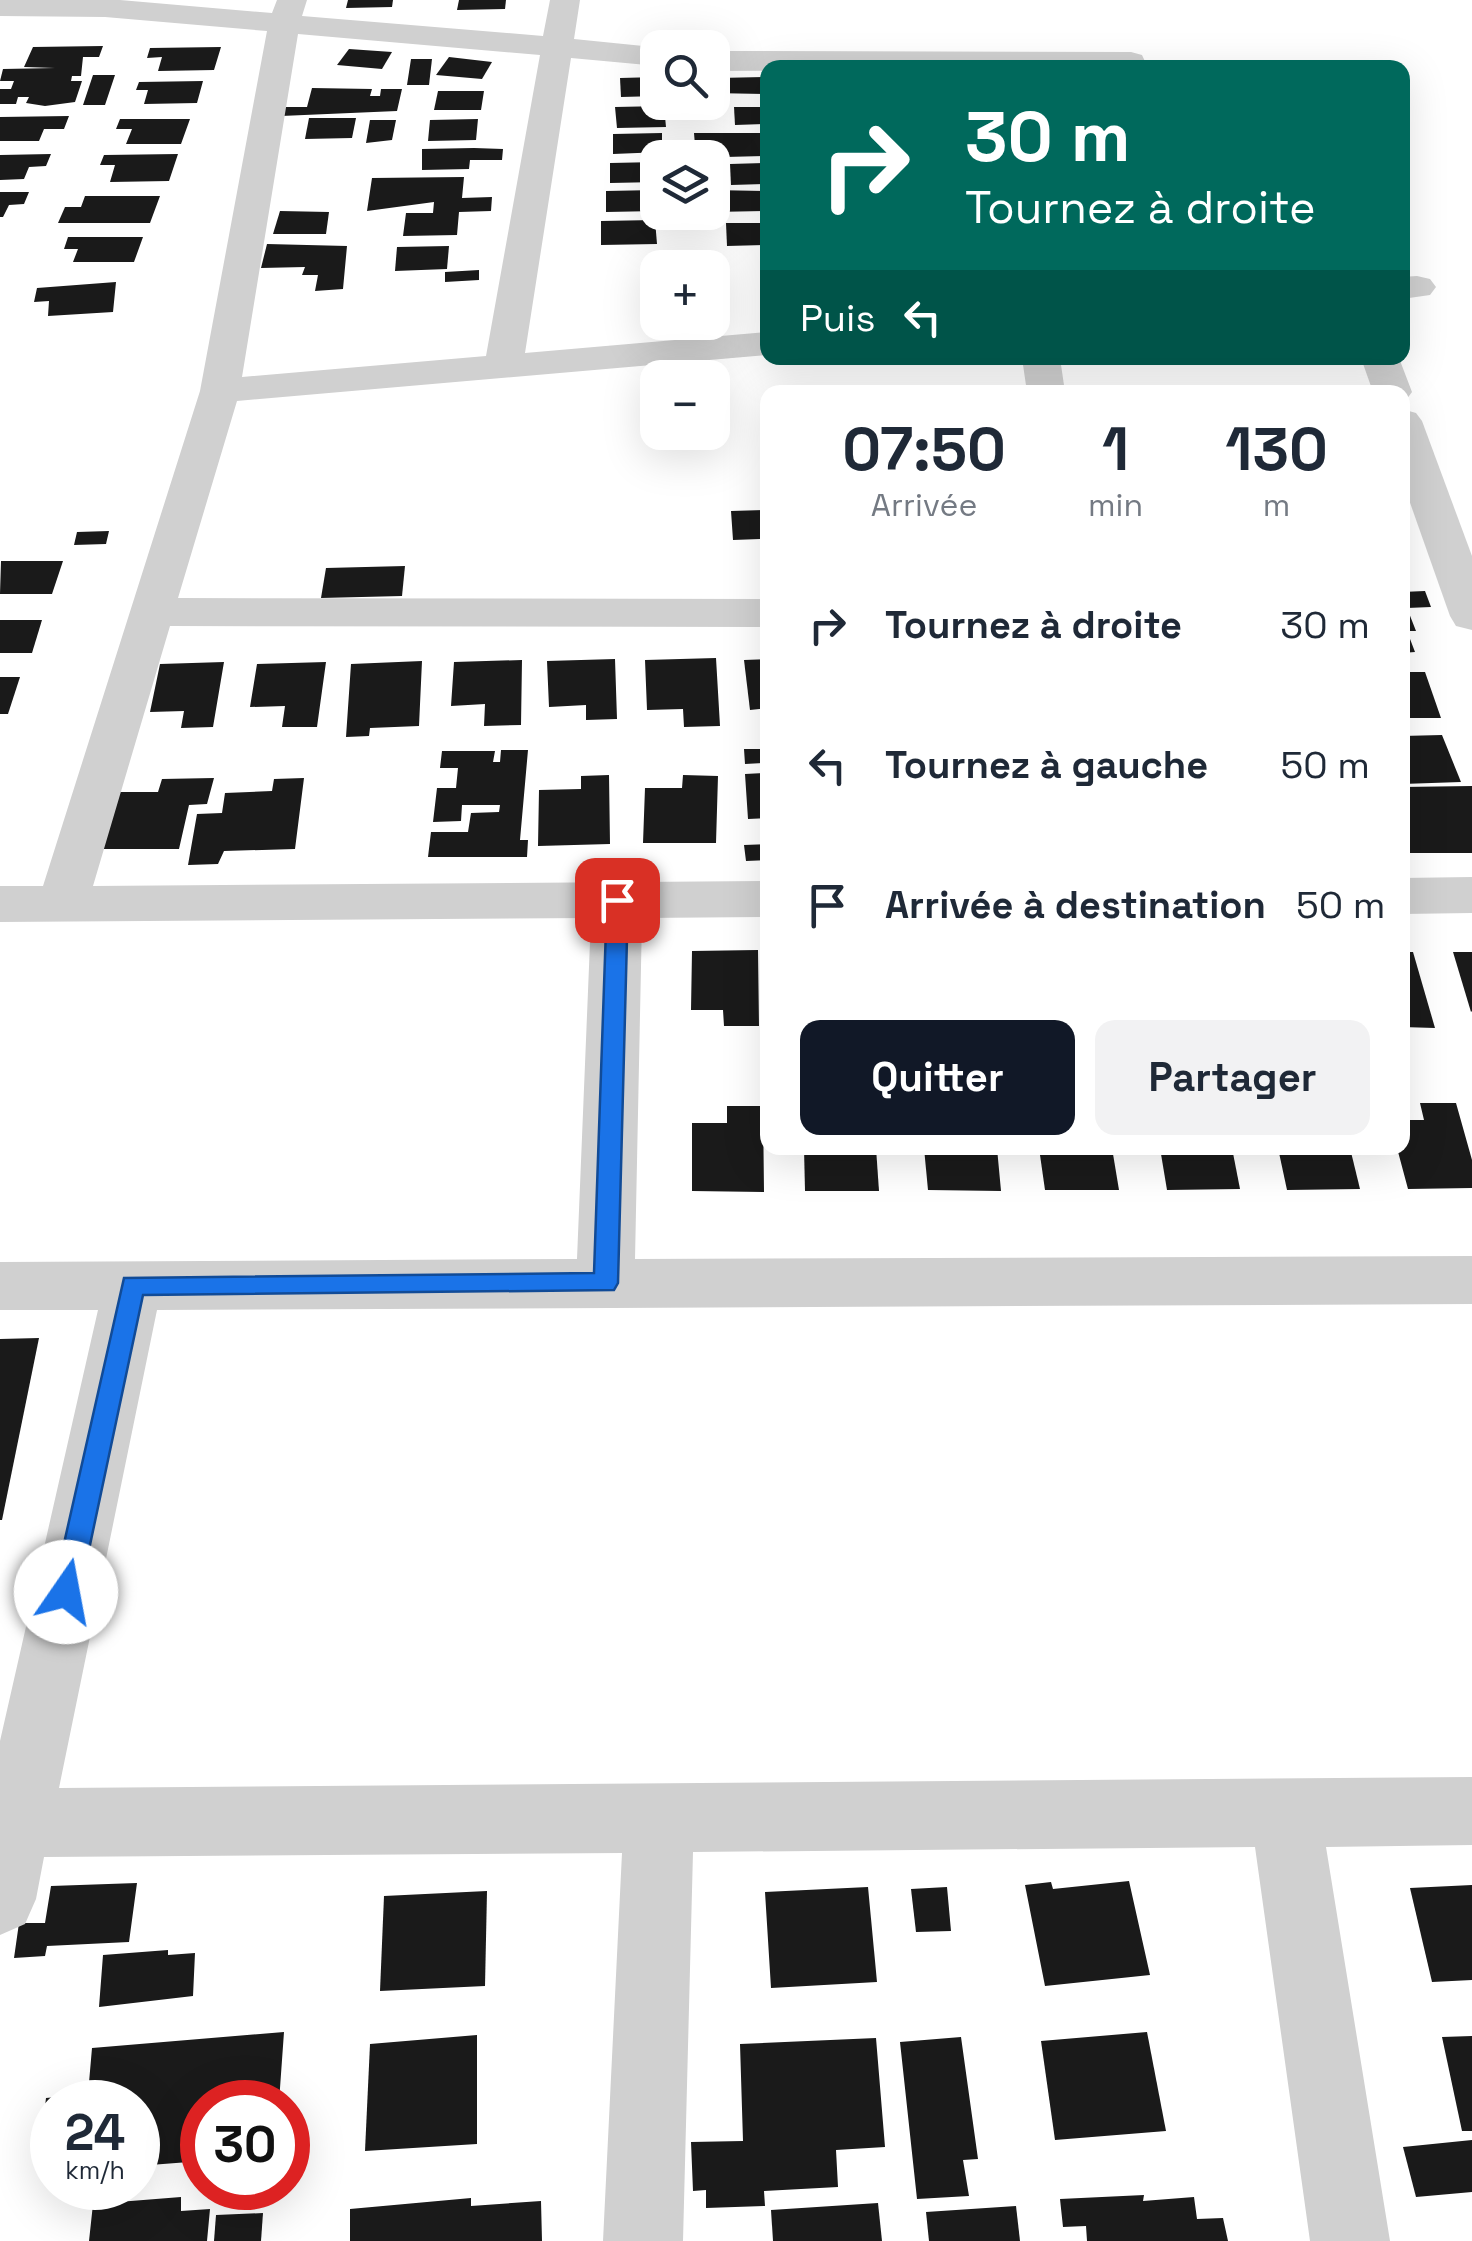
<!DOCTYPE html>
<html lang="fr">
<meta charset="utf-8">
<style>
body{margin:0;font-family:"Space Grotesk",sans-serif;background:#f2f2f3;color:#1f2937;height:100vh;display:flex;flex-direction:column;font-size:38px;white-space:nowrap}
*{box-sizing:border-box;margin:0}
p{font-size:32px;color:#747a83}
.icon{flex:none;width:55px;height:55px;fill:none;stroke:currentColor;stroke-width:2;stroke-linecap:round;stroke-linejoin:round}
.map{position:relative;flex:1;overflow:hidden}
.sheet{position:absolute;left:760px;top:385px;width:650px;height:770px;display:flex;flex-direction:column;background:#fff;border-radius:20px;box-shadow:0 10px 40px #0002}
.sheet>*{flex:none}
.top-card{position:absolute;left:760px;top:60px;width:650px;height:305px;border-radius:20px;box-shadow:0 10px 40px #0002;background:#00695c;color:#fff;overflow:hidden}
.fabs{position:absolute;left:640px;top:30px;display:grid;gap:20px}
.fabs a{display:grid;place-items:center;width:90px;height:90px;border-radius:20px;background:#fff;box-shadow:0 10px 40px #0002;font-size:50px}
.speed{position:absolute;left:30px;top:2080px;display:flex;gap:20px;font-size:50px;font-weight:700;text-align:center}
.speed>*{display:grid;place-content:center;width:130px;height:130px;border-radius:50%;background:#fff;box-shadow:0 10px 40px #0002;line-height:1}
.speed small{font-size:25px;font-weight:400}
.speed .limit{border:15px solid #d22;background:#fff;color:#111}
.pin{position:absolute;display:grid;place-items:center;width:85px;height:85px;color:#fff;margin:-42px;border-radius:20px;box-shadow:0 5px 15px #0006}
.me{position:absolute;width:110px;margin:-55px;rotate:12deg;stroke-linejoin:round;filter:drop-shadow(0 0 8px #0008)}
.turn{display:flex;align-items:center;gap:35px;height:210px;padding:0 40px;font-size:45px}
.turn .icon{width:130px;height:130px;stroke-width:2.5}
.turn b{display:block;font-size:70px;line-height:85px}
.then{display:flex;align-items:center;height:95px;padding:0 40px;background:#0003;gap:20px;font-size:38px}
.eta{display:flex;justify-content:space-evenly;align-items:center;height:170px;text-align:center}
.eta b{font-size:60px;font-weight:800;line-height:70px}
.button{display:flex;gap:20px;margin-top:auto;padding:20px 40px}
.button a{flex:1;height:115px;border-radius:20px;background:#111827;color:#fff;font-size:40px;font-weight:800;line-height:115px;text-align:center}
.button a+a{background:#f2f2f3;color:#1f2937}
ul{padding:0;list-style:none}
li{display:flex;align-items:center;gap:30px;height:140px;padding:0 40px}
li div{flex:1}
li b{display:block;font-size:38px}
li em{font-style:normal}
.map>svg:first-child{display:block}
.building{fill:#1a1a1a}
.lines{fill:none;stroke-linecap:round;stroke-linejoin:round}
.minor{fill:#d0d0d0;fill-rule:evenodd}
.route{fill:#1a73e8;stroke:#114b97;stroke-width:2.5}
</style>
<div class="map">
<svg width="1472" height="2241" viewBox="0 0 1472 2241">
<rect width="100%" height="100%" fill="#fff"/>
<g class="building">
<polygon points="348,0 393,0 392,7 346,8"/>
<polygon points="459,0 506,0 505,9 457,10"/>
<polygon points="103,46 99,57 83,57 81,76 72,76 71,81 82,81 75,102 45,106 26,103 29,97 18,97 16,104 0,104 0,89 11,89 14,81 0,81 3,69 55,68 24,67 33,47"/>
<polygon points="221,47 214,70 158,71 162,57 147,58 150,48"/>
<polygon points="349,49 392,52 382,69 337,65"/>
<polygon points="449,57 492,62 482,79 436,75"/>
<polygon points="411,59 432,59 429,85 407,85"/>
<polygon points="1163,60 1212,61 1213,68 1166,68"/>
<polygon points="93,75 115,75 105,105 83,105"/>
<polygon points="658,77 658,96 621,97 620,78"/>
<polygon points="768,77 768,94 712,93 712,84 720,84 718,78"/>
<polygon points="203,81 197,103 144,104 148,90 136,90 139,82"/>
<polygon points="312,88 372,89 370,96 380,96 381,89 402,89 397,111 281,116 284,107 307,107"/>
<polygon points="438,91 484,91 481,110 434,110"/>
<polygon points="664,106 666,127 617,128 615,107"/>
<polygon points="734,107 768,107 768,124 735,125"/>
<polygon points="69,116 64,129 44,129 39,141 0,141 0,117"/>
<polygon points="309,118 356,118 352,138 305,139"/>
<polygon points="120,119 190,119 181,144 126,144 132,129 116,129"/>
<polygon points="478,119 476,140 428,141 430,120"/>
<polygon points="370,120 396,120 392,140 366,143"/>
<polygon points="662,133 662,152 613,154 613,134"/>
<polygon points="694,133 768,133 768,143 763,143 768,156 725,157 725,161 696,158"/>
<polygon points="422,149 474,148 503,149 502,160 470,160 469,169 422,170"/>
<polygon points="51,154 46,166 29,167 24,179 0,180 0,155"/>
<polygon points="178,154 169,181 110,182 115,165 100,165 104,155"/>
<polygon points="658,162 658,182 610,183 610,163"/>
<polygon points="768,163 768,184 731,185 730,164"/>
<polygon points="464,177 462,198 492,197 491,211 459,212 457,235 403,236 406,213 433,213 434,202 367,211 372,178"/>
<polygon points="656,190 657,211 606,212 606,191"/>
<polygon points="712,190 768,191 768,211 713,212"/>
<polygon points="0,192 29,192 24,204 9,205 3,217 0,217"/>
<polygon points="85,196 160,196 150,223 58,223 65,207 81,207"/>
<polygon points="280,211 329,212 326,234 273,234"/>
<polygon points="655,220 657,244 601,245 601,221"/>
<polygon points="726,223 768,223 768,245 727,246"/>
<polygon points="68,237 143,237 134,262 73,262 78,249 64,249"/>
<polygon points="267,244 347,246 343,289 315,291 318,275 302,275 305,267 261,268"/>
<polygon points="449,246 447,269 395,271 397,247"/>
<polygon points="479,270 479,280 445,282 445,272"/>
<polygon points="116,282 113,312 48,316 49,301 34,302 37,288"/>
<polygon points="768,510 768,533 760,534 760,539 733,540 731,511"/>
<polygon points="109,531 106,544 74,545 77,532"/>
<polygon points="1,561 63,561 52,594 0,594"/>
<polygon points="405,566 402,596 321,598 326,568"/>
<polygon points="1425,591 1431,607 1407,608 1416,631 1407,631 1415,652 1402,653 1402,592"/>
<polygon points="0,620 42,620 32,653 0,653"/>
<polygon points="716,658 720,726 684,727 683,709 647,710 645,660"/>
<polygon points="615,659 617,719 586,720 586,705 549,707 547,661"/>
<polygon points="768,659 768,708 750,710 744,660"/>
<polygon points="522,660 521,725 484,726 485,704 451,706 454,662"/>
<polygon points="422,661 419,726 370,728 369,736 346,737 351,664"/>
<polygon points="224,662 213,727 181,728 184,711 150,712 160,664"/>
<polygon points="326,662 317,727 282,727 285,706 250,707 257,664"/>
<polygon points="1402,672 1425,672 1441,718 1402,718"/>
<polygon points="0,677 20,677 8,714 0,714"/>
<polygon points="1442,735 1461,782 1402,784 1402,736"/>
<polygon points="744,749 768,749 768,818 748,819 745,774 764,773 763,763 745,764"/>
<polygon points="501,750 528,750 520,840 528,840 527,857 428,857 431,832 468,832 471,813 499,812 500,805 462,805 461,821 433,822 437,788 456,788 458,768 440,768 442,751 495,751 493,762 500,762"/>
<polygon points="609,775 610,844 538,846 539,790 581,789 581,776"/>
<polygon points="683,775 718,776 716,843 643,843 645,788 682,788"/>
<polygon points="214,778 207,804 189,805 179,849 103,849 118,792 158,792 162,779"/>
<polygon points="304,778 295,849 224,851 218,864 188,865 197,814 222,813 225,793 272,791 274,779"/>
<polygon points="1472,786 1472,853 1402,853 1402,787"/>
<polygon points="768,844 768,860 746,861 744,845"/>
<polygon points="758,950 759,1026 724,1026 723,1010 691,1010 692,951"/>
<polygon points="1402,952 1413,952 1435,1028 1402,1027"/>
<polygon points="1453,952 1472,952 1472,1011 1471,1012"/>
<polygon points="1420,1103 1456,1103 1472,1160 1472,1188 1408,1189 1397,1148 1402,1148 1402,1120 1424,1120"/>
<polygon points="727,1106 763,1106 764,1192 692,1191 692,1123 727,1123"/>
<polygon points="804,1148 876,1148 879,1191 805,1191"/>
<polygon points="924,1148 997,1148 1001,1191 928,1190"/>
<polygon points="1039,1148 1112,1148 1119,1190 1045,1190"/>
<polygon points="1160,1148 1232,1148 1240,1189 1167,1190"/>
<polygon points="1278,1148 1350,1148 1360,1189 1287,1190"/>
<polygon points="39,1338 2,1520 0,1520 0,1339"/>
<polygon points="1129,1881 1150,1975 1045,1986 1025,1885 1051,1882 1053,1889"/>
<polygon points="137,1883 129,1942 47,1946 45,1956 14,1958 19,1923 45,1923 51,1886"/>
<polygon points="1472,1885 1472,1980 1432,1982 1410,1888"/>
<polygon points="868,1887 877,1982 771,1988 765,1892"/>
<polygon points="947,1887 951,1931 916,1932 911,1889"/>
<polygon points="487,1891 485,1986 380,1991 384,1896"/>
<polygon points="168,1950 168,1955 195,1953 193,1996 99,2007 103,1955"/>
<polygon points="284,2032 279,2102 202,2102 202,2161 150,2165 152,2146 138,2147 138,2102 52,2102 52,2154 39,2155 46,2098 88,2094 92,2048"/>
<polygon points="1147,2032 1166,2131 1055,2140 1041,2041"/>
<polygon points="477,2035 477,2144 365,2151 370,2044"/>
<polygon points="1472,2036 1472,2131 1462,2131 1442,2037"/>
<polygon points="961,2037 978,2159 963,2160 969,2196 917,2199 900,2042"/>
<polygon points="876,2038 885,2147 836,2150 838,2187 764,2191 765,2206 706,2208 706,2190 693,2191 691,2142 743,2141 740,2044"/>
<polygon points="1472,2140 1472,2192 1416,2197 1403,2147"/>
<polygon points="1144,2195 1143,2201 1194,2197 1197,2219 1223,2218 1228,2241 1087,2241 1086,2226 1063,2227 1060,2199"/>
<polygon points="181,2197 181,2211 210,2209 207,2241 89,2241 93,2204"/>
<polygon points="471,2198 471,2206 541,2201 542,2241 350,2241 350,2209"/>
<polygon points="878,2203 882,2241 773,2241 771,2210"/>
<polygon points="1016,2206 1020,2241 929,2241 926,2212"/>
<polygon points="263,2213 261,2241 214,2241 216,2215"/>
</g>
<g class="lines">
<g class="minor">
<path d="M 0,0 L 120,0 L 272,13 L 277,0 L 307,0 L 302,16 L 543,36 L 550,0 L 580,0 L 574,39 L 663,48 L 658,48 L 658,66 L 571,58 L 525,353 L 768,332 L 768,355 L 237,401 L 178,598 L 768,599 L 768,627 L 170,626 L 93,886 L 768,881 L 768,917 L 642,918 L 635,1259 L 1472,1256 L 1472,1304 L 157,1310 L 59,1788 L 1472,1777 L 1472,1845 L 1326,1847 L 1390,2241 L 1310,2241 L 1255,1847 L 693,1852 L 683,2241 L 603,2241 L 622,1853 L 44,1857 L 36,1899 L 25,1924 L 0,1935 L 0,1741 L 98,1310 L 0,1310 L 0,1262 L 577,1259 L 591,918 L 0,922 L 0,886 L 43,886 L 200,391 L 267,31 L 105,17 L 0,16 ZM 298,34 L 540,55 L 486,356 L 242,377 Z"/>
<polygon points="712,51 1131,52 1142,55 1148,68 712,71"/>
<polygon points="1417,276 1430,279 1436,287 1430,295 1402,299 1402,277"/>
<polygon points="1022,358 1060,358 1065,392 1027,392"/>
<polygon points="1361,358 1399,358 1412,392 1406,400 1402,401 1402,392 1373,392"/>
<polygon points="1402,409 1416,413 1422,421 1472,556 1472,630 1456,626 1450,616 1402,480"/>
<polygon points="1472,877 1472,913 1402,914 1402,878"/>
</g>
</g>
<polygon class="route" points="617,893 628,900 618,1283 614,1290 143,1295 80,1592 76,1601 66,1605 57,1601 53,1592 124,1278 594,1273 607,900"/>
</svg>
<div class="fabs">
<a><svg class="icon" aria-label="search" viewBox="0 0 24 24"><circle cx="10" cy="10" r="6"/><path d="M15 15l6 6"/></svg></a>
<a><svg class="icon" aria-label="layers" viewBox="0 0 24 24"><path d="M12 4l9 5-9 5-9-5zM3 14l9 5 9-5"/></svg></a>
<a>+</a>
<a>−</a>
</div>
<div class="speed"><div>24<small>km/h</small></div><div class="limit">30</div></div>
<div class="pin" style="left:617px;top:900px;background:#d93025"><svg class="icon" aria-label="arrive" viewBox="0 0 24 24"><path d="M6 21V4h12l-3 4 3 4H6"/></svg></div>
<svg class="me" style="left:66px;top:1592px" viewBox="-20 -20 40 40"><circle r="19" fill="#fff"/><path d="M0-13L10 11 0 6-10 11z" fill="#1a73e8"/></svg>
<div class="top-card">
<div class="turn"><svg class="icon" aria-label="right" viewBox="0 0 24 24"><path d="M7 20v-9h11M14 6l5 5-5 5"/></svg><div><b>30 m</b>Tournez à droite</div></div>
<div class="then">Puis<svg class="icon" aria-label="left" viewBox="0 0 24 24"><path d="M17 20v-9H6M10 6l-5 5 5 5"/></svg></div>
</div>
<section class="sheet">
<div class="eta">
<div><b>07:50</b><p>Arrivée</p></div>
<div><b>1</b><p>min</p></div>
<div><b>130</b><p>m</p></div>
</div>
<ul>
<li><svg class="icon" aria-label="right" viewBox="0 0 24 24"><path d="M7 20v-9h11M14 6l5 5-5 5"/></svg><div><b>Tournez à droite</b></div><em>30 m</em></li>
<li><svg class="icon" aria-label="left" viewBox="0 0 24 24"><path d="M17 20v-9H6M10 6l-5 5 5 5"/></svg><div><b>Tournez à gauche</b></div><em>50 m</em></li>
<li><svg class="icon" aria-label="arrive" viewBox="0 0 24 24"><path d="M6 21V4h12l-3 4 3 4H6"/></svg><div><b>Arrivée à destination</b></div><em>50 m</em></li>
</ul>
<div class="button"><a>Quitter</a><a>Partager</a></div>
</section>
</div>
